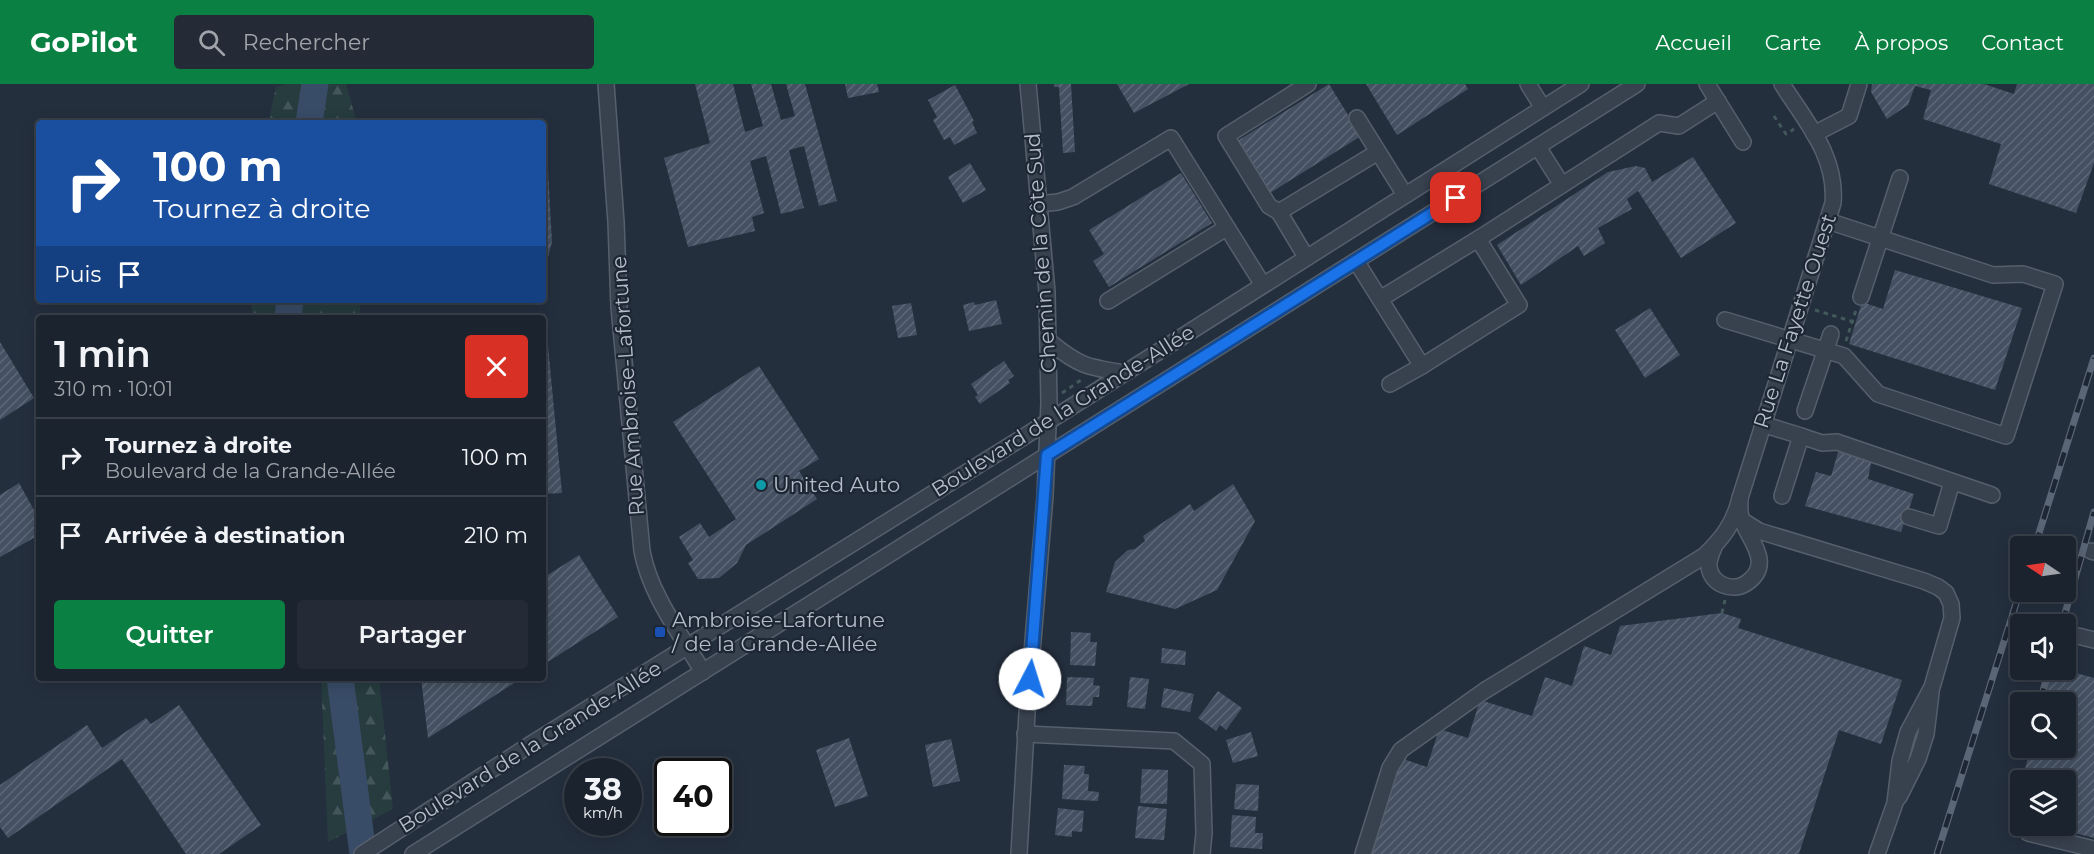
<!DOCTYPE html>
<html lang="fr">
<meta charset="utf-8">
<style>
body{margin:0;font-family:Montserrat,sans-serif;background:#242b36;color:#f1f3f6;height:100vh;display:flex;flex-direction:column;font-size:22px;white-space:nowrap}
*{box-sizing:border-box;margin:0}
p{font-size:20px;color:#a0a4aa}
.icon{flex:none;width:33px;height:33px;fill:none;stroke:currentColor;stroke-width:2;stroke-linecap:round;stroke-linejoin:round}
.map{position:relative;flex:1;overflow:hidden}
.details{position:absolute;left:36px;top:231px;width:510px;height:366px;display:flex;flex-direction:column;background:#1b232e;border-radius:6px;box-shadow:0 3px 15px #0003,0 0 0 2px #39404a}
.details>*{flex:none}
.banner{position:absolute;left:36px;top:36px;width:510px;height:183px;border-radius:6px;box-shadow:0 3px 15px #0003,0 0 0 2px #39404a;background:#1a4fa0;color:#fff;overflow:hidden}
.needle{width:39px;rotate:283deg}
.buttons{position:absolute;left:2010px;top:452px;display:grid;gap:12px}
.buttons a{display:grid;place-items:center;width:66px;height:66px;border-radius:6px;background:#1b232e;box-shadow:0 3px 15px #0003,0 0 0 2px #39404a;font-size:30px}
.speed{position:absolute;left:564px;top:674px;display:flex;gap:12px;font-size:30px;font-weight:700;text-align:center}
.speed>*{display:grid;place-content:center;width:78px;height:78px;border-radius:50%;background:#1b232e;box-shadow:0 3px 15px #0003,0 0 0 2px #39404a;line-height:1}
.speed small{font-size:15px;font-weight:400}
.speed .limit{border:3px solid #111;border-radius:9px;background:#fff;color:#111}
.pin{position:absolute;display:grid;place-items:center;width:51px;height:51px;color:#fff;margin:-26px;border-radius:12px;box-shadow:0 3px 9px #0006}
.me{position:absolute;width:66px;margin:-33px;rotate:5deg;stroke-linejoin:round;filter:drop-shadow(0 0 4px #0008)}
.turn{display:flex;align-items:center;gap:21px;height:126px;padding:0 18px;font-size:27px}
.turn .icon{width:78px;height:78px;stroke-width:2.5}
.turn b{display:block;font-size:42px;line-height:51px}
.then{display:flex;align-items:center;height:57px;padding:0 18px;background:#0003;gap:12px;font-size:22px}
.round{display:grid;place-items:center;flex:none;width:63px;height:63px;border-radius:6px;background:#242b36}
.overview{display:flex;align-items:center;justify-content:space-between;height:102px;padding:0 18px}
h1{font-size:36px;font-weight:600;line-height:45px}
.action{display:flex;gap:12px;margin-top:auto;padding:12px 18px}
.action a{flex:1;height:69px;border-radius:6px;background:#0b8043;color:#fff;font-size:24px;font-weight:600;line-height:69px;text-align:center}
.action a+a{background:#242b36;color:#f1f3f6}
ul{padding:0;list-style:none}
li{display:flex;align-items:center;gap:18px;height:78px;padding:0 18px;border-top:2px solid #39404a}
li div{flex:1}
li b{display:block;font-size:22px}
li em{font-style:normal}
header{display:flex;align-items:center;gap:36px;box-sizing:border-box;height:84px;padding:0 30px;background:#0b8043;color:#fff}
header strong{font-size:28px}
nav{display:flex;gap:33px;margin-inline-start:auto;font-size:21px}
.search{width:420px;height:54px;background:#242b36;display:flex;align-items:center;gap:15px;box-sizing:border-box;padding:0 21px;border-radius:6px;color:#a0a4aa;font-size:22px}
.map>svg:first-child{display:block}
.forest{fill:url(#forest-firs)}
.lines{fill:none;stroke-linecap:round;stroke-linejoin:round}
.river{stroke:#394c67;stroke-width:27}
.building{fill:url(#building-hatch)}
.minor-casing{stroke:#565f6c;stroke-width:18}
.path{stroke:#44595c;stroke-width:3;stroke-dasharray:4.5 4.5;stroke-linecap:butt}
.minor{stroke:#38414e;stroke-width:15}
.rail-casing{stroke:#5a6575;stroke-width:7}
.rail{stroke:#1d2633;stroke-width:4.5;stroke-dasharray:14;stroke-linecap:butt}
.route-casing{stroke:#114b97;stroke-width:15}
.route{stroke:#1a73e8;stroke-width:10}
.culture-dot{fill:#0f9aa8;stroke:#1d2633;stroke-width:2}
.transit-dot{fill:#1a4fb4;stroke:#1d2633;stroke-width:2}
.labels{text-anchor:middle;stroke-width:4.5;stroke-linejoin:round;paint-order:stroke}
.street-label{font-size:21px;fill:#b4bcc9;stroke:#1d2633}
.poi-label{font-size:21px;fill:#b4bcc9;stroke:#1d2633;text-anchor:start}
</style>
<header>
<strong>GoPilot</strong>
<div class="search"><svg class="icon" aria-label="search" viewBox="0 0 24 24"><circle cx="10" cy="10" r="6"/><path d="M15 15l6 6"/></svg>Rechercher</div>
<nav><a>Accueil</a><a>Carte</a><a>À propos</a><a>Contact</a></nav>
</header>
<div class="map">
<svg width="2094" height="770" viewBox="0 0 2094 770">
<defs>
<pattern id="forest-firs" width="22" height="20" patternUnits="userSpaceOnUse" patternTransform="scale(1.5)"><rect width="22" height="20" fill="#263c3f"/><path d="M5 1l3.5 6h-7zM16 11l3.5 6h-7z" fill="#435659"/></pattern>
<pattern id="building-hatch" width="6" height="6" patternUnits="userSpaceOnUse" patternTransform="scale(1.5)"><rect width="6" height="6" fill="#455162"/><path d="M-1 1l2-2M0 6l6-6M5 7l2-2" fill="none" stroke="#5d6877"/></pattern>
</defs>
<rect width="100%" height="100%" fill="#242f3e"/>
<g class="forest">
<polygon points="286,0 346,0 357,39 268,39 276,3"/>
<polygon points="251,216 360,216 360,234 252,234"/>
<polygon points="321,594 379,594 393,725 328,758"/>
</g>
<g class="lines">
<g class="river">
<polyline points="309,39 315,0"/>
<polyline points="288,234 290,216"/>
<polyline points="340,594 363,770"/>
</g>
</g>
<g class="building">
<polygon points="695,0 733,0 745,48 763,42 751,0 771,0 781,36 795,32 786,0 805,0 837,117 819,122 804,62 789,66 804,124 781,130 766,72 750,77 764,129 752,133 755,147 688,163 664,74 710,59"/>
<polygon points="845,0 877,0 879,8 848,14"/>
<polygon points="1054,0 1071,0 1075,68 1063,69 1059,3 1054,3"/>
<polygon points="1117,0 1189,0 1134,29"/>
<polygon points="1329,0 1361,52 1267,111 1234,59"/>
<polygon points="1366,0 1465,0 1468,5 1397,51"/>
<polygon points="1872,0 1984,0 2014,10 2017,0 2094,0 2094,79 2076,129 1989,100 2001,60 1923,35 1931,6 1915,2 1908,21 1887,35 1871,8"/>
<polygon points="955,1 974,37 972,38 977,49 954,61 950,53 944,56 933,36 937,33 928,16"/>
<polygon points="1693,73 1736,139 1681,174 1638,107 1627,115 1632,125 1598,144 1605,159 1584,172 1578,162 1521,201 1497,161 1608,88 1636,82 1645,84 1652,98"/>
<polygon points="970,79 986,106 963,119 948,93"/>
<polygon points="543,86 548,86 552,158 547,177 543,182"/>
<polygon points="1181,89 1212,139 1109,203 1093,177 1104,170 1089,146"/>
<polygon points="1895,186 2022,224 1995,306 1849,260 1862,218 1883,225"/>
<polygon points="996,216 1002,240 969,247 963,221 974,218 975,221"/>
<polygon points="911,219 917,251 898,254 892,222"/>
<polygon points="1650,224 1680,271 1645,294 1615,246"/>
<polygon points="545,230 562,409 543,410 543,234 516,234 516,232"/>
<polygon points="0,258 34,314 0,336"/>
<polygon points="1004,277 1014,292 1008,296 1010,299 980,320 975,313 978,311 971,300"/>
<polygon points="759,282 819,375 799,387 817,415 746,461 737,479 719,494 698,495 688,479 693,476 679,453 700,439 709,453 736,435 673,338"/>
<polygon points="1839,365 1872,374 1868,395 1914,410 1901,448 1805,422 1816,388 1831,392"/>
<polygon points="19,399 39,435 39,451 0,473 0,411"/>
<polygon points="1233,400 1255,437 1217,506 1175,525 1106,508 1115,478 1128,466 1135,465 1145,457 1143,452 1190,420 1194,427"/>
<polygon points="579,471 618,533 543,581 543,494"/>
<polygon points="1722,529 1741,535 1738,544 1902,596 1881,660 1839,646 1799,770 1370,770 1400,674 1427,683 1439,645 1468,654 1480,616 1532,632 1545,593 1572,602 1584,562 1611,571 1620,542"/>
<polygon points="1071,548 1091,549 1090,558 1097,558 1095,582 1070,581"/>
<polygon points="1162,564 1186,567 1185,581 1161,579"/>
<polygon points="2052,585 2062,585 2094,594 2094,754 2048,742 2066,741 2066,696 2022,696 2031,663 2066,663 2066,618 2043,618"/>
<polygon points="1067,593 1094,594 1093,601 1100,602 1099,613 1093,613 1092,622 1066,621"/>
<polygon points="1130,593 1149,595 1145,625 1127,623"/>
<polygon points="421,594 522,594 428,654"/>
<polygon points="1164,604 1194,610 1190,628 1161,623"/>
<polygon points="1218,607 1242,624 1226,646 1220,641 1216,647 1198,634"/>
<polygon points="179,621 261,741 219,770 186,770 122,675 8,754 0,743 0,701 87,641 102,664 146,634 151,640"/>
<polygon points="1251,648 1258,672 1233,679 1226,656"/>
<polygon points="849,654 868,712 835,723 816,666"/>
<polygon points="951,655 960,697 933,703 925,661"/>
<polygon points="1064,681 1085,682 1084,690 1089,690 1088,707 1099,708 1098,717 1062,715"/>
<polygon points="1142,685 1168,686 1167,720 1140,719"/>
<polygon points="1236,700 1259,701 1258,727 1234,725"/>
<polygon points="2020,703 2020,734 2012,732"/>
<polygon points="1138,722 1167,725 1164,756 1135,754"/>
<polygon points="1058,724 1084,727 1082,748 1072,747 1072,753 1055,751"/>
<polygon points="1232,731 1256,733 1255,749 1263,749 1262,765 1230,763"/>
</g>
<g class="lines">
<g class="minor-casing">
<g id="minor">
<path d="M 606,0 L 616,138 L 619,223 L 642,467 C 650,511 681,550 703,588"/>
<polyline points="1528,0 1543,24"/>
<polyline points="1707,0 1743,58"/>
<polyline points="1357,34 1405,111"/>
<polyline points="1814,50 1849,32 1859,0"/>
<polyline points="1538,63 1562,101 1659,39 1679,42 1718,17"/>
<polyline points="1039,120 1058,118 1073,113 1171,54 1263,201"/>
<polyline points="1279,128 1269,122 1226,52 1308,0"/>
<polyline points="1306,173 1279,128 1378,68"/>
<polyline points="1356,177 1422,282 1519,221 1478,155 1562,101"/>
<polyline points="1861,213 1900,94"/>
<polyline points="1380,215 1478,155"/>
<polyline points="1108,217 1226,144"/>
<polyline points="1725,236 1844,272 1878,310 2006,352 2055,200 2023,190 1993,191 1828,137"/>
<path d="M 1050,258 C 1079,282 1087,283 1124,289"/>
<polyline points="1390,300 1422,282"/>
<polyline points="1805,327 1831,250"/>
<polyline points="1762,340 1801,352 1782,412"/>
<polyline points="1801,352 1822,359 1837,358 1992,411"/>
<path d="M 1740,414 L 1833,119 C 1837,72 1806,38 1782,0"/>
<polyline points="1909,433 1939,442 1952,398"/>
<polyline points="1743,437 1759,447 1924,497 1938,503 1946,509 1951,520 1952,534 1932,603 1908,648 1900,677 1895,719 1877,770"/>
<polyline points="2091,467 2094,468"/>
<polyline points="2078,552 2094,556"/>
<polyline points="1025,650 1174,657 1202,680 1204,749 1202,770"/>
<polyline points="1899,713 1918,675 1926,650 1931,609"/>
<polyline points="2028,749 2094,765"/>
<polyline points="362,770 531,660 1049,337 1581,0"/>
<polyline points="413,770 1637,0"/>
<polyline points="1019,770 1027,629 1045,412 1049,319 1047,208 1028,0"/>
<path d="M 1363,770 L 1390,684 L 1401,666 L 1484,607 L 1704,472 C 1723,454 1734,439 1740,414 C 1740,420 1739,426 1741,433 C 1746,453 1777,480 1745,500 C 1732,508 1711,500 1709,483 C 1708,476 1712,468 1715,461"/>
</g>
</g>
<g class="path">
<polyline points="1774,32 1786,50 1794,45"/>
<polyline points="1815,226 1854,238"/>
<polyline points="1846,257 1856,226"/>
<polyline points="1062,309 1081,296"/>
<polyline points="1722,529 1725,516"/>
</g>
<use href="#minor" class="minor"/>
<g class="rail-casing">
<g id="rail">
<polyline points="2035,462 2094,274"/>
<polyline points="2062,540 2094,428"/>
<polyline points="2040,618 2049,585"/>
<polyline points="1937,770 2020,507"/>
</g>
</g>
<use href="#rail" class="rail"/>
</g>
<g class="lines">
<g class="route-casing">
<polyline id="route" points="1030,595 1047,371 1456,114"/>
</g>
<use href="#route" class="route"/>
</g>
<circle class="culture-dot" cx="761" cy="401" r="6"/>
<rect class="transit-dot" x="654" y="542" width="12" height="12" rx="3"/>
<g class="labels">
<g class="street-label">
<text transform="translate(1041 169) rotate(-94)" y="7">Chemin de la Côte Sud</text>
<text transform="translate(1795 237) rotate(-72)" y="7">Rue La Fayette Ouest</text>
<text transform="translate(628 302) rotate(-94)" y="7">Rue Ambroise-Lafortune</text>
<text transform="translate(1063 327) rotate(-32)" y="7">Boulevard de la Grande-Allée</text>
<text transform="translate(530 663) rotate(-32)" y="7">Boulevard de la Grande-Allée</text>
</g>
<g class="poi-label">
<text x="773" y="408">United Auto</text>
<text x="672" y="543">Ambroise-Lafortune<tspan x="672" dy="24">/ de la Grande-Allée</tspan></text>
</g>
</g>
</svg>
<div class="buttons">
<a><svg class="needle" viewBox="-14 -14 28 28"><path d="M0-13l5 13h-10z" fill="#e53935"/><path d="M0 13l5-13h-10z" fill="#a0a4aa"/></svg></a>
<a><svg class="icon" aria-label="sound" viewBox="0 0 24 24"><path d="M4 9h4l5-4v14l-5-4H4zM17 9q2 3 0 6"/></svg></a>
<a><svg class="icon" aria-label="search" viewBox="0 0 24 24"><circle cx="10" cy="10" r="6"/><path d="M15 15l6 6"/></svg></a>
<a><svg class="icon" aria-label="layers" viewBox="0 0 24 24"><path d="M12 4l9 5-9 5-9-5zM3 14l9 5 9-5"/></svg></a>
</div>
<div class="speed"><div>38<small>km/h</small></div><div class="limit">40</div></div>
<div class="pin" style="left:1456px;top:114px;background:#d93025"><svg class="icon" aria-label="arrive" viewBox="0 0 24 24"><path d="M6 21V4h12l-3 4 3 4H6"/></svg></div>
<svg class="me" style="left:1030px;top:595px" viewBox="-20 -20 40 40"><circle r="19" fill="#fff"/><path d="M0-13L10 11 0 6-10 11z" fill="#1a73e8"/></svg>
<div class="banner">
<div class="turn"><svg class="icon" aria-label="right" viewBox="0 0 24 24"><path d="M7 20v-9h11M14 6l5 5-5 5"/></svg><div><b>100 m</b>Tournez à droite</div></div>
<div class="then">Puis<svg class="icon" aria-label="arrive" viewBox="0 0 24 24"><path d="M6 21V4h12l-3 4 3 4H6"/></svg></div>
</div>
<section class="details">
<div class="overview"><div><h1>1 min</h1><p>310 m · 10:01</p></div><a class="round" style="background:#d93025;color:#fff"><svg class="icon" aria-label="close" viewBox="0 0 24 24"><path d="M6 6l12 12M18 6L6 18"/></svg></a></div>
<ul>
<li><svg class="icon" aria-label="right" viewBox="0 0 24 24"><path d="M7 20v-9h11M14 6l5 5-5 5"/></svg><div><b>Tournez à droite</b><p>Boulevard de la Grande-Allée</p></div><em>100 m</em></li>
<li><svg class="icon" aria-label="arrive" viewBox="0 0 24 24"><path d="M6 21V4h12l-3 4 3 4H6"/></svg><div><b>Arrivée à destination</b></div><em>210 m</em></li>
</ul>
<div class="action"><a>Quitter</a><a>Partager</a></div>
</section>
</div>
